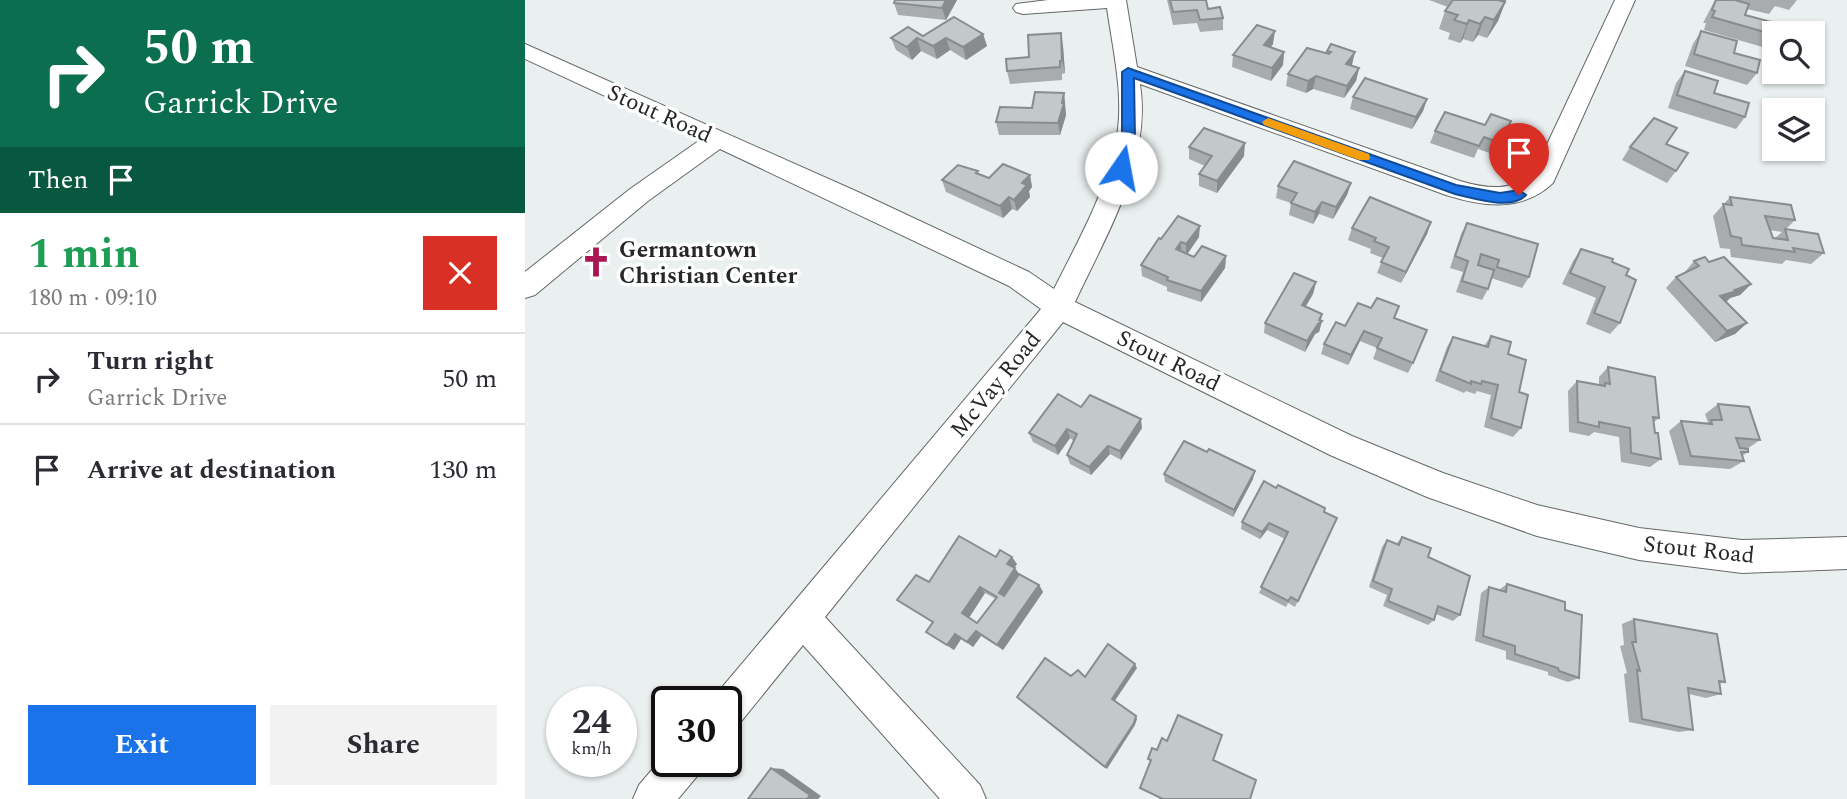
<!DOCTYPE html>
<meta charset="utf-8">
<style>
body{margin:0;font-family:Spectral,serif;background:#f2f2f3;color:#2b2b33;height:100vh;display:flex;flex-direction:column;font-size:26px;white-space:nowrap}
*{box-sizing:border-box;margin:0}
p{font-size:23px;color:#7c7c81}
.icon{flex:none;width:38px;height:38px;fill:none;stroke:currentColor;stroke-width:2;stroke-linecap:round;stroke-linejoin:round}
.map{position:relative;flex:1;overflow:hidden}
.side{display:flex;flex-direction:column;background:#fff;width:525px}
.side>*{flex:none}
.guide{background:#0b6e4f;color:#fff;overflow:hidden}
.fabs{position:absolute;left:1237px;top:21px;display:grid;gap:14px}
.fabs a{display:grid;place-items:center;width:63px;height:63px;border-radius:0px;background:#fff;box-shadow:0 2px 5px #0004;font-size:35px}
.speed{position:absolute;left:21px;top:686px;display:flex;gap:14px;font-size:35px;font-weight:700;text-align:center}
.speed>*{display:grid;place-content:center;width:91px;height:91px;border-radius:50%;background:#fff;box-shadow:0 2px 5px #0004;line-height:1}
.speed small{font-size:18px;font-weight:400}
.speed .limit{border:4px solid #111;border-radius:10px;background:#fff;color:#111}
.pin{position:absolute;display:grid;place-items:center;width:60px;height:60px;color:#fff;margin:-72px -30px;border-radius:50% 50% 50% 0;rotate:-45deg;box-shadow:0 0 7px #0007}
.pin .icon{rotate:45deg}
.me{position:absolute;width:77px;margin:-38px;rotate:12deg;stroke-linejoin:round;filter:drop-shadow(0 0 5px #0008)}
.turn{display:flex;align-items:center;gap:24px;height:147px;padding:0 28px;font-size:32px}
.turn .icon{width:91px;height:91px;stroke-width:2.5}
.turn b{display:block;font-size:49px;line-height:60px}
.then{display:flex;align-items:center;height:66px;padding:0 28px;background:#0003;gap:14px;font-size:26px}
.round{display:grid;place-items:center;flex:none;width:74px;height:74px;border-radius:0px;background:#f2f2f3}
.summary{display:flex;align-items:center;justify-content:space-between;height:119px;padding:0 28px}
h1{font-size:42px;font-weight:700;line-height:52px;color:#1e9e55}
.primary-button{display:flex;gap:14px;margin-top:auto;padding:14px 28px}
.primary-button a{flex:1;height:80px;border-radius:0px;background:#1a73e8;color:#fff;font-size:28px;font-weight:700;line-height:80px;text-align:center}
.primary-button a+a{background:#f2f2f3;color:#2b2b33}
ul{padding:0;list-style:none}
li{display:flex;align-items:center;gap:21px;height:91px;padding:0 28px;border-top:2px solid #e1e1e2}
li div{flex:1}
li b{display:block;font-size:26px}
li em{font-style:normal}
main{display:flex;flex:1;min-height:0}
.map>svg:first-child{display:block}
.lines{fill:none;stroke-linecap:round;stroke-linejoin:round}
.minor-casing{stroke:#646868;stroke-width:2}
.minor{fill:#fff;fill-rule:evenodd}
.wall{fill:#a8acad;fill-rule:evenodd}
.shaded-wall{fill:#888c8d}
.building{fill:#c3c8c9;stroke:#888c8d;stroke-width:2;fill-rule:evenodd}
.route{fill:#1a73e8;stroke:#114b97;stroke-width:2}
.slow{fill:#f59e0b}
.labels{text-anchor:middle;stroke-width:7;stroke-linejoin:round;paint-order:stroke}
.street-label{font-size:23px;fill:#262828;stroke:#fff}
.poi-label{font-size:23px;font-weight:bold;fill:#262828;stroke:#fff;text-anchor:start}
</style>
<main>
<section class="side">
<div class="guide">
<div class="turn"><svg class="icon" aria-label="right" viewBox="0 0 24 24"><path d="M7 20v-9h11M14 6l5 5-5 5"/></svg><div><b>50 m</b>Garrick Drive</div></div>
<div class="then">Then<svg class="icon" aria-label="arrive" viewBox="0 0 24 24"><path d="M6 21V4h12l-3 4 3 4H6"/></svg></div>
</div>
<div class="summary"><div><h1>1 min</h1><p>180 m · 09:10</p></div><a class="round" style="background:#d93025;color:#fff"><svg class="icon" aria-label="close" viewBox="0 0 24 24"><path d="M6 6l12 12M18 6L6 18"/></svg></a></div>
<ul>
<li><svg class="icon" aria-label="right" viewBox="0 0 24 24"><path d="M7 20v-9h11M14 6l5 5-5 5"/></svg><div><b>Turn right</b><p>Garrick Drive</p></div><em>50 m</em></li>
<li><svg class="icon" aria-label="arrive" viewBox="0 0 24 24"><path d="M6 21V4h12l-3 4 3 4H6"/></svg><div><b>Arrive at destination</b></div><em>130 m</em></li>
</ul>
<div class="primary-button"><a>Exit</a><a>Share</a></div>
</section>
<div class="map">
<svg width="1322" height="799" viewBox="0 0 1322 799">
<rect width="100%" height="100%" fill="#eaeff0"/>
<g class="lines">
<g class="minor-casing">
<g id="minor">
<path d="M 523,0 L 601,0 L 612,67 L 935,181 C 963,189 987,192 1009,172 L 1090,0 L 1110,0 L 1028,183 C 997,212 959,207 921,195 L 615,84 C 627,161 581,235 550,302 L 827,436 L 918,473 L 1012,505 L 1114,528 L 1217,540 L 1322,537 L 1322,569 L 1217,573 L 1114,560 L 1012,536 L 902,497 L 805,455 L 538,322 L 300,617 L 455,785 L 461,799 L 415,799 L 278,645 L 214,724 L 201,729 L 201,702 L 186,702 L 188,698 L 516,309 L 484,286 L 195,149 L 123,201 L 10,295 L 0,298 L 0,272 L 105,189 L 175,140 L 0,59 L 0,44 L 333,192 L 504,272 L 529,289 C 553,241 580,194 591,141 C 600,98 588,51 582,8 L 498,14 L 491,12 L 488,8 L 491,4 Z"/>
<polygon points="142,752 142,761 178,761 173,775 153,799 108,799 114,785"/>
</g>
</g>
<use href="#minor" class="minor"/>
</g>
<g class="wall">
<polygon points="370,0 432,0 421,20 373,15 369,3"/>
<polygon points="642,0 681,0 683,9 698,18 698,30 675,32 672,23 648,25"/>
<polygon points="904,0 981,0 973,21 962,38 953,35 948,42 938,39 935,43 923,39 925,33 914,29 920,11 923,7"/>
<polygon points="1190,0 1272,0 1264,10 1250,6 1244,14 1222,9 1220,15 1250,33 1250,37 1241,48 1179,30 1181,23 1178,23"/>
<polygon points="1176,31 1209,53 1232,73 1222,85 1160,66 1168,44"/>
<polygon points="458,34 462,46 441,60 425,50 412,59 396,51 387,60 371,50 366,38"/>
<polygon points="748,44 746,48 759,52 758,65 746,81 707,67 708,55"/>
<polygon points="806,44 827,65 826,66 834,68 831,81 819,98 788,89 781,93 761,86 763,74 801,53"/>
<polygon points="538,46 540,73 537,74 537,80 485,84 482,71 504,57"/>
<polygon points="1160,71 1220,117 1211,129 1143,108 1151,83"/>
<polygon points="539,93 541,115 535,135 474,135 471,122 507,108"/>
<polygon points="828,97 902,99 898,111 887,129 825,109"/>
<polygon points="986,121 970,155 953,149 949,158 905,143 910,131"/>
<polygon points="664,147 719,156 692,193 674,186 674,174 680,166 664,159"/>
<polygon points="1105,147 1151,171 1142,183 1097,160"/>
<polygon points="454,174 464,178 505,175 507,187 504,191 505,197 492,211 487,209 478,218 421,192 417,180"/>
<polygon points="826,183 822,195 808,219 794,214 788,224 764,215 766,203 751,198 753,186"/>
<path d="M 1205,197 L 1270,220 L 1261,229 L 1299,253 L 1286,264 L 1261,260 L 1257,264 L 1206,257 L 1205,249 L 1195,248 L 1188,216 ZM 1245,230 L 1257,232 L 1250,238 L 1248,238 Z"/>
<polygon points="906,222 902,234 876,283 852,273 858,258 845,253 846,249 823,240 827,228"/>
<polygon points="942,223 1004,277 997,288 966,278 963,289 957,300 931,292 938,272 925,268 936,234"/>
<polygon points="674,237 662,254 669,257 701,256 700,268 676,302 642,291 642,287 617,276 616,265 636,239"/>
<polygon points="1056,249 1087,262 1101,275 1095,323 1085,334 1061,324 1071,298 1037,284 1048,261"/>
<polygon points="1169,261 1184,262 1226,284 1215,295 1205,298 1201,302 1222,323 1210,334 1190,342 1141,288 1151,277 1159,273"/>
<polygon points="791,282 788,294 780,307 797,314 796,321 797,321 794,332 790,334 780,352 739,333 740,323"/>
<polygon points="869,318 888,363 883,373 848,359 852,348 835,341 823,365 796,354 799,344 820,326"/>
<polygon points="966,336 983,354 994,392 996,428 988,437 959,427 966,395 952,391 950,394 941,391 939,393 910,381 922,347 928,337 959,346"/>
<polygon points="1083,367 1134,418 1129,422 1130,433 1136,459 1125,467 1096,462 1094,437 1069,432 1064,436 1044,432 1043,391 1052,381 1074,385 1074,377"/>
<polygon points="1193,404 1235,440 1222,449 1223,452 1217,456 1219,461 1205,469 1154,465 1144,431 1156,421 1181,424 1183,422 1180,414"/>
<polygon points="556,407 617,428 596,460 585,454 566,475 545,464 542,455 549,441 545,438 533,455 508,442 504,433"/>
<polygon points="682,452 728,479 708,517 640,482 639,474"/>
<polygon points="799,512 812,518 770,607 763,603 761,607 734,593 760,539 742,530 735,539 716,529 717,522"/>
<polygon points="877,537 903,557 935,615 928,621 911,614 909,620 903,625 858,606 862,595 844,587 857,547 862,540 871,544"/>
<path d="M 471,557 L 492,564 L 489,568 L 494,575 L 514,585 L 518,592 L 478,650 L 456,636 L 448,647 L 436,639 L 429,650 L 401,632 L 408,623 L 372,600 ZM 460,593 L 471,599 L 452,623 L 444,618 Z"/>
<polygon points="982,584 1040,610 1054,678 1043,682 1023,675 1023,672 981,659 981,651 950,641 956,593 964,587 974,590"/>
<polygon points="1109,619 1200,682 1194,684 1196,694 1181,698 1164,694 1168,730 1154,732 1104,722 1099,674 1102,673 1095,646 1099,645 1097,624"/>
</g>
<g class="shaded-wall">
<polygon points="421,0 432,0 421,20 417,8"/>
<polygon points="971,0 981,0 973,21 962,38 969,20"/>
<polygon points="960,17 953,35 948,42 955,24"/>
<polygon points="944,20 938,39 935,43 942,24"/>
<polygon points="750,31 748,44 737,58 739,45"/>
<polygon points="536,33 538,46 540,73 537,61"/>
<polygon points="458,34 462,46 441,60 438,47"/>
<polygon points="392,38 396,51 387,60 382,47"/>
<polygon points="421,38 425,50 412,59 408,46"/>
<polygon points="759,52 758,65 746,81 747,68"/>
<polygon points="830,52 827,65 818,77 821,64"/>
<polygon points="834,68 831,81 819,98 822,86"/>
<polygon points="791,76 788,89 781,93 783,81"/>
<polygon points="539,93 541,115 535,135 533,123"/>
<polygon points="902,99 898,111 887,129 891,117"/>
<polygon points="720,143 719,156 692,193 692,181"/>
<polygon points="505,175 507,187 504,191 505,197 492,211 489,200 497,183"/>
<polygon points="826,183 822,195 808,219 811,207"/>
<polygon points="484,197 487,209 478,218 475,206"/>
<polygon points="797,202 794,214 788,224 790,212"/>
<polygon points="906,222 902,234 876,283 881,272"/>
<polygon points="675,226 674,237 661,256 661,244"/>
<polygon points="656,242 656,253 651,249"/>
<polygon points="701,256 700,268 676,302 676,291"/>
<polygon points="791,282 788,294 775,316 777,305"/>
<polygon points="1226,284 1215,295 1205,298 1201,302 1195,296"/>
<polygon points="797,314 795,322 797,321 794,332 790,334 780,352 782,341"/>
<polygon points="1222,323 1210,334 1190,342 1202,331"/>
<polygon points="839,331 835,341 823,365 826,355"/>
<polygon points="616,419 617,428 596,460 595,451"/>
<polygon points="542,429 545,438 533,455 530,446"/>
<polygon points="583,446 585,454 566,475 564,467"/>
<polygon points="730,471 728,479 708,517 709,510"/>
<polygon points="744,523 742,530 735,539 737,532"/>
<polygon points="487,557 492,564 487,571 482,564"/>
<polygon points="490,568 495,575 479,599 474,593"/>
<polygon points="514,585 518,592 478,650 472,645"/>
<polygon points="455,587 460,593 443,619 437,613"/>
<polygon points="451,631 456,636 448,647 442,642"/>
<polygon points="430,634 436,639 429,650 422,645"/>
<polygon points="610,664 612,668 589,702 587,699"/>
<polygon points="611,716 612,719 610,725 582,769 580,767"/>
<polygon points="246,768 258,769 296,796 293,799 282,799"/>
</g>
<g class="building">
<polygon points="370,0 421,0 417,8 369,3"/>
<polygon points="645,0 681,0 683,9 695,7 698,18 675,20 672,10 648,12"/>
<polygon points="928,0 973,0 980,2 969,20 960,17 955,24 944,20 942,24 929,20 933,15 920,11"/>
<polygon points="1191,0 1210,0 1224,4 1220,15 1254,24 1251,33 1250,33 1250,35 1187,17 1190,11 1187,10"/>
<polygon points="429,17 458,34 438,47 421,38 408,46 392,38 382,47 366,38 383,27 398,36"/>
<polygon points="732,25 750,31 739,45 759,52 747,68 708,55"/>
<polygon points="1176,31 1212,41 1209,53 1235,60 1232,73 1169,54"/>
<polygon points="536,33 537,61 535,61 535,67 482,71 481,59 504,57 503,35"/>
<polygon points="806,44 830,52 821,64 834,68 822,86 791,76 783,81 763,74 782,48 804,54 806,52 802,51"/>
<polygon points="1160,71 1193,81 1189,93 1224,103 1220,117 1152,95"/>
<polygon points="840,78 902,99 891,117 828,97"/>
<polygon points="510,92 539,93 537,103 539,103 533,123 471,122 475,107 507,108"/>
<polygon points="920,112 960,125 966,114 986,121 976,143 959,137 954,146 910,131"/>
<polygon points="1129,118 1152,128 1141,144 1163,153 1151,171 1105,147"/>
<polygon points="679,128 720,143 692,181 674,174 687,156 664,147"/>
<polygon points="769,161 826,183 811,207 797,202 790,212 766,203 772,193 753,186"/>
<polygon points="478,164 505,175 497,183 502,185 489,200 484,197 475,206 417,180 433,165 453,171 451,173 464,178"/>
<polygon points="845,197 906,222 881,272 856,262 864,247 849,241 851,238 827,228"/>
<polygon points="1205,197 1266,205 1270,220 1240,216 1248,238 1263,240 1260,229 1293,234 1299,253 1268,248 1270,252 1217,245 1216,238 1206,236 1198,204 1207,205"/>
<polygon points="653,216 675,226 661,244 656,242 651,249 669,257 677,246 701,256 676,291 642,280 643,277 616,265 634,238 636,239"/>
<polygon points="942,223 1013,244 1004,277 972,267 974,260 956,254 953,265 969,270 963,289 937,281 943,261 930,256"/>
<polygon points="1056,249 1088,259 1087,262 1104,269 1101,275 1111,280 1095,323 1069,313 1080,287 1045,273"/>
<polygon points="1180,257 1184,262 1199,257 1226,284 1210,290 1212,291 1195,296 1222,323 1202,331 1151,277 1174,266 1169,261"/>
<polygon points="769,273 791,282 777,305 797,314 794,320 797,321 793,324 782,341 740,323"/>
<polygon points="852,298 874,306 869,318 902,330 888,363 852,348 857,338 839,331 826,355 799,344 811,322 820,326 833,303 846,308"/>
<polygon points="966,336 986,342 983,354 1001,360 994,392 1003,395 996,428 966,418 973,385 957,381 956,384 946,381 946,384 915,371 928,337 963,347"/>
<polygon points="1083,367 1130,377 1134,418 1128,417 1130,433 1133,433 1136,459 1106,453 1105,428 1074,422 1074,427 1053,422 1052,381 1080,386 1080,383 1085,384"/>
<polygon points="533,394 556,407 565,395 616,419 595,451 583,446 564,467 542,455 552,434 542,429 530,446 504,433"/>
<polygon points="1193,404 1224,407 1235,440 1211,438 1215,448 1223,449 1223,452 1216,452 1219,461 1166,456 1156,421 1187,424 1186,420 1197,420"/>
<polygon points="659,441 682,452 684,449 730,471 709,510 639,474"/>
<polygon points="739,481 751,488 753,485 800,508 799,512 812,518 773,601 766,597 763,601 736,587 763,532 744,523 737,532 717,522"/>
<path d="M 434,536 L 471,557 L 475,550 L 487,557 L 482,564 L 490,568 L 474,593 L 479,596 L 494,574 L 514,585 L 472,645 L 451,631 L 442,642 L 430,634 L 422,645 L 401,632 L 408,622 L 372,600 L 391,575 L 404,582 ZM 455,587 L 472,597 L 452,623 L 437,613 Z"/>
<polygon points="877,537 906,548 903,557 945,576 935,615 913,606 909,620 863,601 867,589 848,581 862,540 874,545"/>
<polygon points="982,584 1040,602 1040,610 1057,615 1054,678 1034,671 1033,668 990,654 990,646 958,636 964,587 981,592"/>
<polygon points="1109,619 1192,634 1200,682 1194,681 1196,694 1163,688 1168,730 1117,719 1112,670 1115,671 1107,642 1111,642"/>
<polygon points="583,644 610,664 587,699 611,716 609,723 580,767 492,697 520,658 546,676 553,670 560,677"/>
<polygon points="653,715 697,735 688,760 731,780 725,799 635,799 636,798 615,788 626,760 623,759 627,748 632,750 637,738 642,741"/>
<polygon points="246,768 285,795 282,799 223,799"/>
</g>
<path class="route" d="M 603,68 L 931,185 L 975,193 L 994,190 L 1001,195 C 986,211 949,198 930,194 L 609,78 L 610,140 L 603,168 L 601,171 L 592,171 L 590,168 L 597,140 L 597,72 Z"/>
<polygon class="slow" points="743,118 844,154 845,157 844,160 834,160 739,125 737,122"/>
<defs>
<g id="church-bare" transform="scale(2.415)"><path d="M-1.2-6h2.4v3.5h3.3v2.4h-3.3V6h-2.4V-.1h-3.3v-2.4h3.3Z" fill="#a81753" stroke="#fff" stroke-width="2.5" paint-order="stroke"/></g>
</defs>
<g fill-rule="evenodd">
<use href="#church-bare" x="71" y="262"/>
</g>
<g class="labels">
<g class="street-label">
<text transform="translate(135 113) rotate(24)" y="8">Stout Road</text>
<text transform="translate(644 360) rotate(26)" y="8">Stout Road</text>
<text transform="translate(470 384) rotate(-51)" y="8">McVay Road</text>
<text transform="translate(1174 549) rotate(6)" y="8">Stout Road</text>
</g>
<g class="poi-label">
<text x="94" y="257">Germantown<tspan x="94" dy="26">Christian Center</tspan></text>
</g>
</g>
</svg>
<div class="fabs">
<a><svg class="icon" aria-label="search" viewBox="0 0 24 24"><circle cx="10" cy="10" r="6"/><path d="M15 15l6 6"/></svg></a>
<a><svg class="icon" aria-label="layers" viewBox="0 0 24 24"><path d="M12 4l9 5-9 5-9-5zM3 14l9 5 9-5"/></svg></a>
</div>
<div class="speed"><div>24<small>km/h</small></div><div class="limit">30</div></div>
<div class="pin" style="left:994px;top:195px;background:#d93025"><svg class="icon" aria-label="arrive" viewBox="0 0 24 24"><path d="M6 21V4h12l-3 4 3 4H6"/></svg></div>
<svg class="me" style="left:596px;top:168px" viewBox="-20 -20 40 40"><circle r="19" fill="#fff"/><path d="M0-13L10 11 0 6-10 11z" fill="#1a73e8"/></svg>
</div>
</main>
